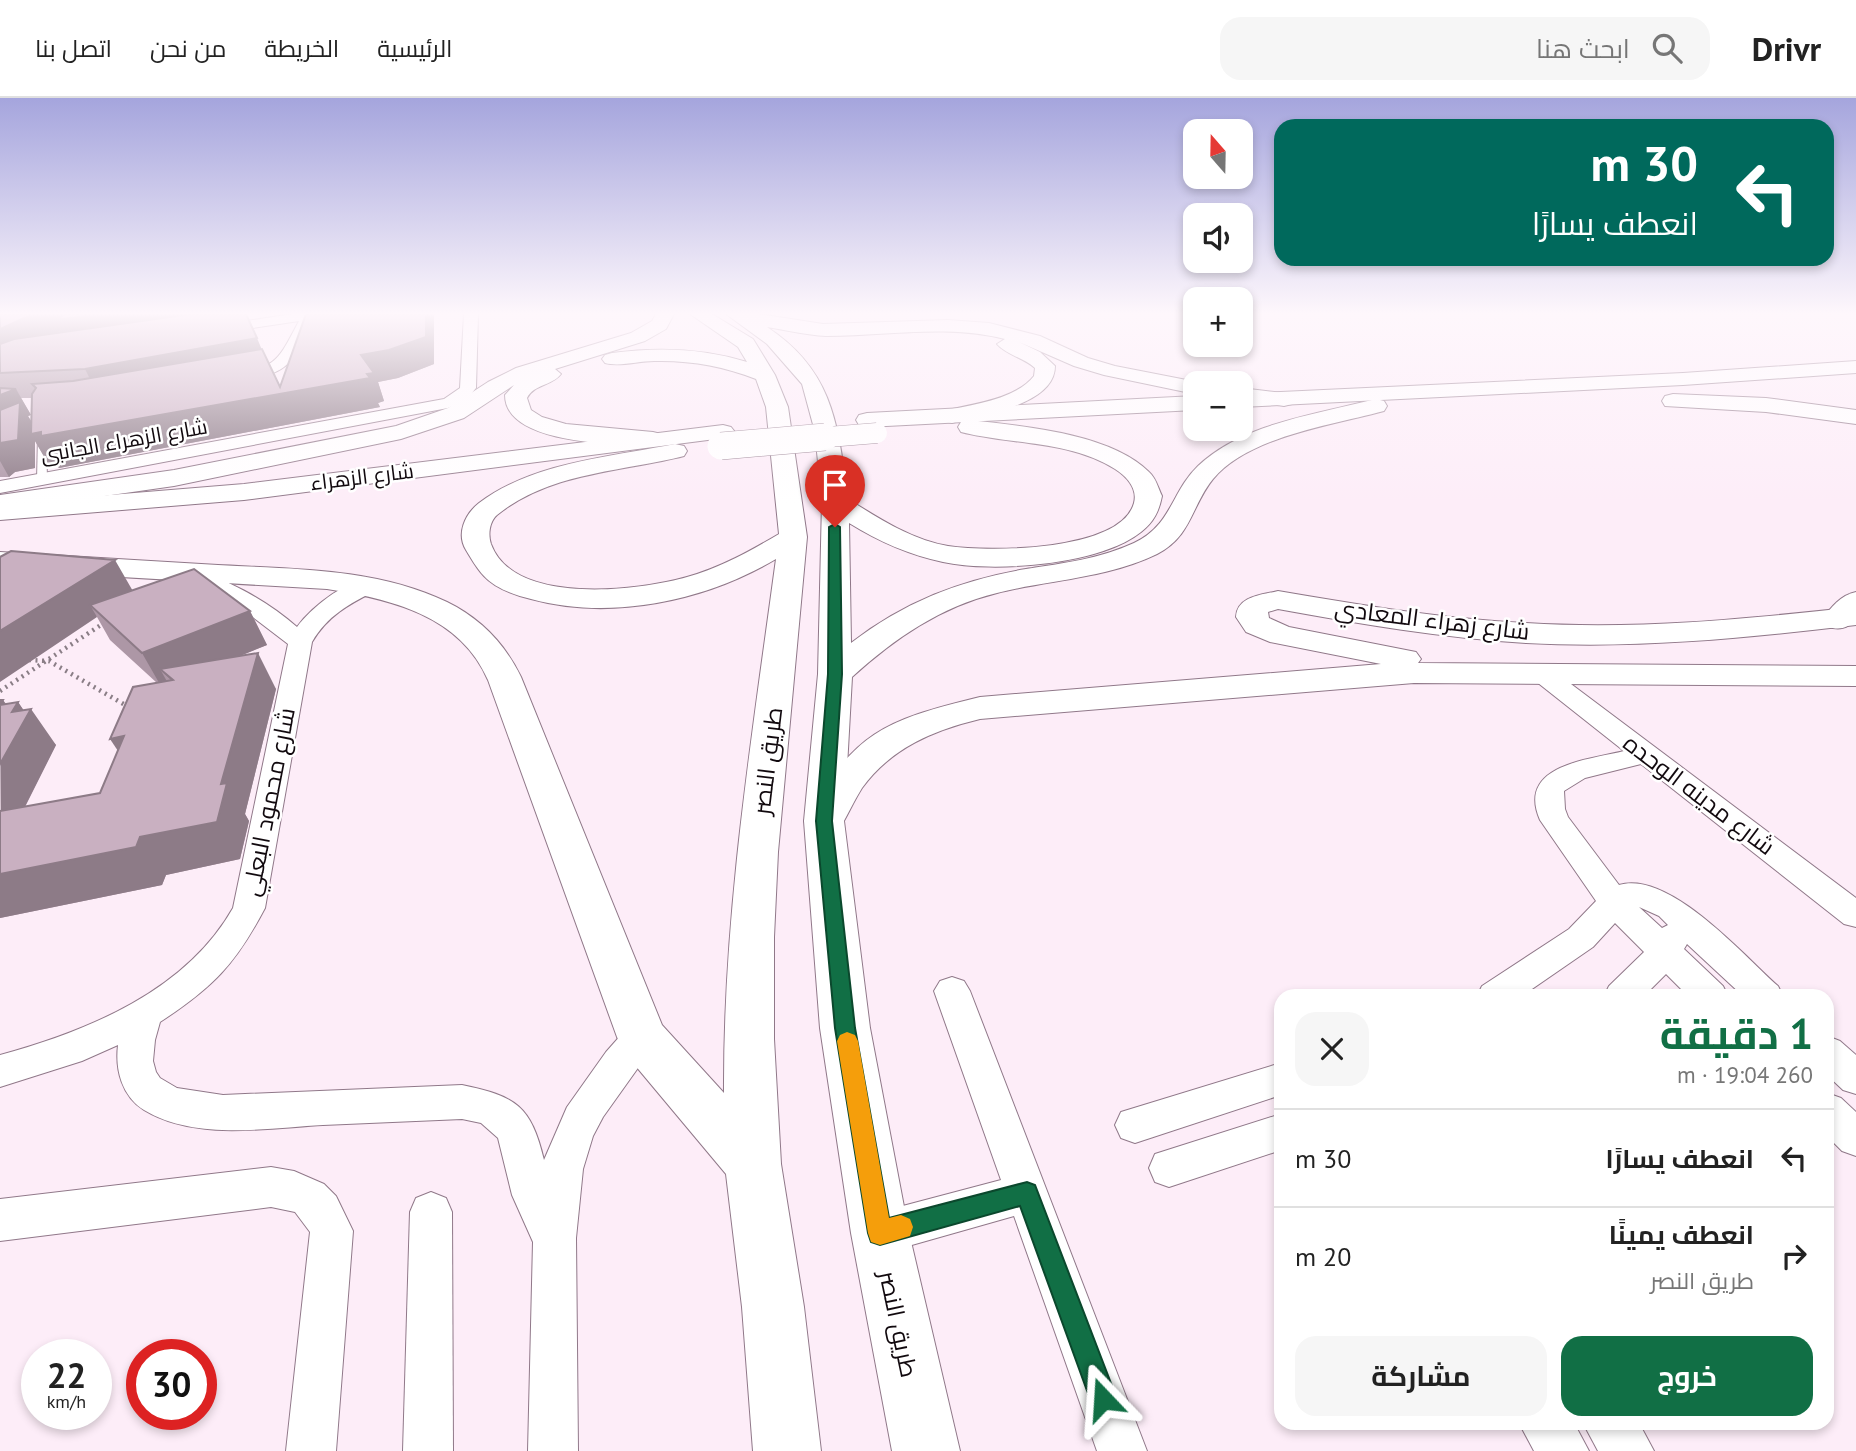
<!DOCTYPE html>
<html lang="ar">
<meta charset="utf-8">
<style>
body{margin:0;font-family:"PT Sans",Cairo,sans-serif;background:#f6f6f6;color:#222;direction:rtl;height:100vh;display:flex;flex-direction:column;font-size:26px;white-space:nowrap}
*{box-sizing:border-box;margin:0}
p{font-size:23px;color:#767676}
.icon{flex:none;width:38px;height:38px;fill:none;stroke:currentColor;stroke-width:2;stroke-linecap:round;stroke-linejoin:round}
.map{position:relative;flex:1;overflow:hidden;direction:ltr}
.panel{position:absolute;left:1274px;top:891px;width:560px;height:441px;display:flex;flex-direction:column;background:#fff;border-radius:21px;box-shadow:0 4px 10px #0003;direction:rtl}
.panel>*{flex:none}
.top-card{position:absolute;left:1274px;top:21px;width:560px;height:147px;border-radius:21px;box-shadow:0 4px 10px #0003;direction:rtl;background:#00695c;color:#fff;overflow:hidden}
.needle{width:46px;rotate:340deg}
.controls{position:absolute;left:1183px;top:21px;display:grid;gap:14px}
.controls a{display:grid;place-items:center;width:70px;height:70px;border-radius:14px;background:#fff;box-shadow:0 4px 10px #0003;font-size:35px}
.speed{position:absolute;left:21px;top:1241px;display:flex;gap:14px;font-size:35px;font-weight:700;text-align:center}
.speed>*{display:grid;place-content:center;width:91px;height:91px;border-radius:50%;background:#fff;box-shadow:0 4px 10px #0003;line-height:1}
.speed small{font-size:18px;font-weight:400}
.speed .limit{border:10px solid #d22;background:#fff;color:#111}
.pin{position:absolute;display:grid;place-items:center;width:60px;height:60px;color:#fff;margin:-72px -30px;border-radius:50% 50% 50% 0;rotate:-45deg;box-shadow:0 0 7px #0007}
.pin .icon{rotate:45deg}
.me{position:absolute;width:77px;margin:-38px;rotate:340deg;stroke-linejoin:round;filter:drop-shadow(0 0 5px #0008)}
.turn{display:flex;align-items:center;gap:24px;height:147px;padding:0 21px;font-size:32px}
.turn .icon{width:91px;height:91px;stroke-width:2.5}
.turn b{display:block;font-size:49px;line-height:60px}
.round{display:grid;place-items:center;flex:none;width:74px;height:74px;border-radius:21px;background:#f6f6f6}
.overview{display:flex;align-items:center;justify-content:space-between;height:119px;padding:0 21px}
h1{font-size:42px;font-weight:700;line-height:52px;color:#116f45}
.cta{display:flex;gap:14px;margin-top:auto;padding:14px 21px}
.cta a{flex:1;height:80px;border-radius:21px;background:#116f45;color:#fff;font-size:28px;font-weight:700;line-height:80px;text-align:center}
.cta a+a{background:#f6f6f6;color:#222}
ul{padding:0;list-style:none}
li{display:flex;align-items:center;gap:21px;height:98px;padding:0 21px;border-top:2px solid #e0e0e0}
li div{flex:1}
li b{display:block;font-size:26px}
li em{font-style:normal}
header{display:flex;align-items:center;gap:42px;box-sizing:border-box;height:98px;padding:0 35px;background:#fff;border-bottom:2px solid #e0e0e0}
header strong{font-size:33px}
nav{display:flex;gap:38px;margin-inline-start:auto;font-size:24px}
.search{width:490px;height:63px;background:#f6f6f6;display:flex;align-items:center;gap:18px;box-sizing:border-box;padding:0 24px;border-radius:21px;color:#767676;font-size:26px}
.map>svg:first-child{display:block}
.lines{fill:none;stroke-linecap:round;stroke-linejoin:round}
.service-casing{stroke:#907889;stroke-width:2}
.minor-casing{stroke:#907889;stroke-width:2}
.secondary-casing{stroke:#907889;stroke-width:2}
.primary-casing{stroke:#907889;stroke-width:2}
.trunk-casing{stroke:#907889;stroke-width:2}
.path{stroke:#8a7e86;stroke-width:4.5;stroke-dasharray:2 4.5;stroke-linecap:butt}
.service{fill:#fff;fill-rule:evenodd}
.minor{fill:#fff;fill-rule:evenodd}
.secondary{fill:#fff;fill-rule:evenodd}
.primary{fill:#fff;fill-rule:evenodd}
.trunk{fill:#fff;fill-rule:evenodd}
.primary-bridge-far1-casing{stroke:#907889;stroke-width:21;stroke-linecap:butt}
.primary-bridge-casing{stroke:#907889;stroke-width:28;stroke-linecap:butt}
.primary-bridge-far1{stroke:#fff;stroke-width:20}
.primary-bridge{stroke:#fff;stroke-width:27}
.wall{fill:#ad97a6;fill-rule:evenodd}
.shaded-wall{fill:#8d7b87}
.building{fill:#c9b0c1;stroke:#8d7b87;stroke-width:2}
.route{fill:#116f45;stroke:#0b482d;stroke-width:2}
.slow{fill:#f59e0b}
.labels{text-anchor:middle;stroke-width:5;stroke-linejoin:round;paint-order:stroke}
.far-street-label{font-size:21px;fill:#11090e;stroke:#fff}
.street-label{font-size:24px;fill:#11090e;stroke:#fff}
</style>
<header>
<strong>Drivr</strong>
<div class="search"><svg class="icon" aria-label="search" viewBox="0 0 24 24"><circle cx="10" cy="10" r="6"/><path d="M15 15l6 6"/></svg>ابحث هنا</div>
<nav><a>الرئيسية</a><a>الخريطة</a><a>من نحن</a><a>اتصل بنا</a></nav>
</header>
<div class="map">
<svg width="1856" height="1353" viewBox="0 0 1856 1353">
<rect width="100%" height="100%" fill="#fdedf8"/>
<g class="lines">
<g class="service-casing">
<polygon id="service" points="42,335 46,338 47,382 42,385 37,382 38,338"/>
</g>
<g class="minor-casing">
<g id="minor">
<path d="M 292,216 L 316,216 C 290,268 295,272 236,286 L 231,284 L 228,281 L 231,278 C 279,266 276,266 299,223 L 213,236 L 208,235 L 208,229 Z"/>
<polygon points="464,216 478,216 476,290 466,302 448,310 0,395 0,383 444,301 460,290"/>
<path d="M 182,469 C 224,479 265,501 297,529 C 311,510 350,477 375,483 L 378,488 L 375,493 C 349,506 327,518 312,544 L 265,810 C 235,867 213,889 160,924 L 155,942 L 153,963 L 156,974 L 160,980 L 177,990 L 223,997 L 462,987 C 516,998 531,1008 544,1062 L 567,1009 L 606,954 L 629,928 L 642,924 L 655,928 L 660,939 L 603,1019 L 593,1038 L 583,1071 L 576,1140 L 578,1353 L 528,1353 L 533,1144 L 512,1097 L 498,1040 L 481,1025 L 462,1021 C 416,1023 369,1025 323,1027 C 267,1030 195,1043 144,1012 C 122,998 115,972 118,947 L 82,963 L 0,989 L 0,957 C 88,933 186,893 233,810 L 288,546 L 237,507 L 174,480 L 171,475 L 174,470 Z"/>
<path d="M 1542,569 L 1551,571 L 1856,800 L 1856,829 L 1844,826 L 1641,666 L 1585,680 L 1564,693 L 1565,711 L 1568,719 L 1619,787 C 1669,772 1743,857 1778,888 L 1783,898 L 1743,898 L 1687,846 L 1684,851 L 1723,888 L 1728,898 L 1688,898 L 1666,876 L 1644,898 L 1604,898 L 1609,888 L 1644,854 L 1615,825 L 1593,849 L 1522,898 L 1477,898 L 1482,888 L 1569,831 L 1596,803 L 1540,722 C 1516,667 1588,662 1624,653 L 1533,581 L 1530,576 L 1533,571 ZM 1639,809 L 1659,818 L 1668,827 L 1662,830 Z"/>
<polygon points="952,879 964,883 970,893 1147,1353 1097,1353 1014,1118 880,1156 865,1150 859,1135 865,1120 880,1114 1001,1082 934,893 940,883"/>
<polygon points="1827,938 1840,943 1856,957 1856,996 1843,992 1827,977"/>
<polygon points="1281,965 1281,997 1135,1045 1121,1040 1115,1027 1121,1014"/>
<polygon points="1827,995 1841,1000 1856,1014 1856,1058 1842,1053 1827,1038"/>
<polygon points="1281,1016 1281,1052 1169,1089 1155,1084 1149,1070 1155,1056"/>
<polygon points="271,1069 294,1073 324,1086 336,1098 353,1133 336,1353 286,1353 310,1134 295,1114 271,1109 0,1143 0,1101"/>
<polygon points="431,1094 446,1100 452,1114 453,1353 403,1353 410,1114 416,1100"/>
<polygon points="1519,1325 1574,1325 1589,1353 1534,1353"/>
<polygon points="1583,1325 1639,1325 1654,1353 1598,1353"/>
</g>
</g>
<g class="secondary-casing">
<g id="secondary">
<polygon points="723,327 731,329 735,334 731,339 244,402 0,422 0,406 244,386"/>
<path d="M 1278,493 C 1360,507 1443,521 1526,525 C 1637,532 1747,521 1856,509 L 1856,527 C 1747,540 1637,551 1526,545 C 1443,540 1360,526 1278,511 L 1268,514 L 1269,520 L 1289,529 L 1416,554 L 1421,561 L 1418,565 L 1856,568 L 1856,588 L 1414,585 L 980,621 C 934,632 891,650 862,690 C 853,704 847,719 838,733 L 824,737 L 810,733 L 804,723 C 855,634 882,623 980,599 L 1381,566 L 1270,544 L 1246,534 L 1236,519 C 1237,498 1262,497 1278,493 Z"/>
</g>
</g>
<g class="primary-casing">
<g id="primary">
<polygon points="1856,263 1856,275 1683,287 1241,309 1241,296 1683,275"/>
<polygon points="1673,296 1766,300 1856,312 1856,326 1766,314 1665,308 1662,303 1665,298"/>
<polygon points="1195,298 1195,312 867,329 859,327 856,322 859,317 867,315"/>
<path d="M 1856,494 L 1856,521 C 1847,531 1840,532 1827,529 L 1822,522 C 1831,509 1841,497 1856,494 Z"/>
</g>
</g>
<g class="trunk-casing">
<g id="trunk">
<path d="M 656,216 L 674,216 L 666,231 L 645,243 L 555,271 L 561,276 C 552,288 534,286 527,300 L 531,312 L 542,319 L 566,326 L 653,334 L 661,336 L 665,341 L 661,346 L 653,348 C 617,346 505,347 505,297 L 514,287 L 464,320 L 401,341 L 174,388 L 0,413 L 0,397 L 174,372 L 396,328 L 448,310 L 488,284 L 516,270 L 631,235 L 652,223 Z"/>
<path d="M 690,216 L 712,216 L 753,241 L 775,277 L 788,309 L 807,439 L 778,754 L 774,839 L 774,941 L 781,1066 L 804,1209 L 821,1353 L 753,1353 L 742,1209 L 726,1076 L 624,954 L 617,939 L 488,582 C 460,517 390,501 327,491 L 0,472 L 0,454 C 73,458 145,463 218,467 C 294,471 377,470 447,504 C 480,520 505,546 521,579 L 662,927 L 724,995 C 723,815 752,639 776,461 C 705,503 611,523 531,501 C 515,497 496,491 484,478 C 477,471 471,460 466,452 C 456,436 465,416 479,405 C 534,364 610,359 675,346 L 684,348 L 687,353 L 684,358 C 621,374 550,374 497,417 C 489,424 488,437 491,446 C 514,508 638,493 687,479 C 720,470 750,453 779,436 L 766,309 L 756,281 C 723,268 690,262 654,263 C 638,263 620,269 605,265 L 602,261 L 605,257 L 612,255 C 658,249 702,250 747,264 L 738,249 Z"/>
<path d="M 726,216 L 758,216 L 823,226 L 948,222 L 989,225 L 1040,238 L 1088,260 L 1115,268 L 1202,285 L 1195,285 L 1195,296 L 1104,277 L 1074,268 L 1019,244 L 1040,254 L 1055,268 C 1055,307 982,317 952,325 L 944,323 L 941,318 L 944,313 C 972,306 1015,302 1034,278 L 1035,270 C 1024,260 1007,257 997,246 L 1005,241 C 947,226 885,238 826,238 C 806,237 786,232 767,229 C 834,273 838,328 848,401 C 878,420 912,442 948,448 C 988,454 1121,454 1134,405 C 1138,390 1126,378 1115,371 C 1068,342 1012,347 961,334 L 958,329 L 961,324 L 969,322 C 1022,328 1110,335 1149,374 C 1156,380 1158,390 1162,398 C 1159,413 1154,424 1141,434 C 1100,467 993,475 943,464 C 909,457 878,443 849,425 L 851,545 C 904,504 961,482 1026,471 C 1064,465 1099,461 1134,445 C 1172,427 1171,394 1198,368 C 1243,325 1318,316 1376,301 L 1384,303 L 1387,308 L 1384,313 C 1333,327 1249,338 1213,381 C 1191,408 1192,438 1157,456 C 1105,481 1052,481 997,495 C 940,509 895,540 852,579 L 844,723 L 870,930 L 909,1135 L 960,1353 L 892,1353 L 851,1135 L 820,930 L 804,723 L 818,576 L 822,404 L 815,334 L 802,286 L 767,246 Z"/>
<polygon points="1241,290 1292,296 1295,301 1292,306 1284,308 1241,302"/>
</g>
</g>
<g class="path">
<polyline points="29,562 49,563 127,608"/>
<polyline points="0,593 104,525"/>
</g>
<use href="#service" class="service"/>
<use href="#minor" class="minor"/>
<use href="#secondary" class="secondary"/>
<use href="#primary" class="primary"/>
<use href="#trunk" class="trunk"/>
<g class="primary-bridge-far1-casing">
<polyline id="primary-bridge-far1" points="804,341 877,335"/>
</g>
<g class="primary-bridge-casing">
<polyline id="primary-bridge" points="721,348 825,339"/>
</g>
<use href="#primary-bridge-far1" class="primary-bridge-far1"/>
<use href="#primary-bridge" class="primary-bridge"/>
</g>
<g class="wall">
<path d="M 0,216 L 262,251 L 280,289 L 306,216 L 434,216 L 434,266 L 398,280 L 378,284 L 384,303 L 378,305 L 380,309 L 59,370 L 56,366 L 49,367 L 35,343 L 35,370 L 15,374 L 9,379 L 0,379 ZM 21,300 L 32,300 L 32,324 L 28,318 L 31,317 Z"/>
<polygon points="0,459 133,492 250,513 267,547 239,558 276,591 245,716 249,723 240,761 166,777 162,787 0,820 6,606 18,604 23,612 56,647 25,709 100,695 157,585 110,542 97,519"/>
</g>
<g class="shaded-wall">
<polygon points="33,216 245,216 67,246 60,233 0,261 0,231"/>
<polygon points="426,216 434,216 434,266 398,280 378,284 384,303 378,305 380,309 59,370 56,366 49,367 35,343 35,370 15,374 9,379 0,363 0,297 16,291 31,317 28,318 36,332 368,280 361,257"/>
<polygon points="257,240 267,264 98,297 85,271"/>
<polygon points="115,462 134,495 90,507 97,519 0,584 0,533"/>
<polygon points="250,513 267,547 174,585 160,571 169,587 162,590 142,555"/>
<polygon points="258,555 276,591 245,716 249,723 240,761 166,777 162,787 0,820 0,776 140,739 221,686"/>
<polygon points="3,602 22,627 12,614 18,604 27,617 31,611 56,647 1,756 0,607"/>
<polygon points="124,638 134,677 110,641"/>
</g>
<g class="building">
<polygon points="0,216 33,216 0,231"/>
<polygon points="66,216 98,216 55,222"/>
<polygon points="191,216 246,216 257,240 85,271 0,275 0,246 14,241"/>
<polygon points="306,216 426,216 426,239 389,252 361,257 374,275 367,276 370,280 41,338 41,334 31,336 32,296 36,290 32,286 73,283 262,251 280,289"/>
<polygon points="0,290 16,291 0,297"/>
<polygon points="20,304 18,342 0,345 0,312"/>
<polygon points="11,453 115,462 0,533 0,459"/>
<polygon points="194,471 250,513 142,555 90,507"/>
<polygon points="258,555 221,686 227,685 217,724 140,739 136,749 0,776 0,713 100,695 124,638 110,641 133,589 173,582 160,571"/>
<polygon points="0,602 3,602 0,607 18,604 12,614 31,611 0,666"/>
</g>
<linearGradient id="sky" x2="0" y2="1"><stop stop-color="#a5a5dd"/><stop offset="0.53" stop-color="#fef7fc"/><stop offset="1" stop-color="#fef7fc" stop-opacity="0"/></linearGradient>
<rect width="1856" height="406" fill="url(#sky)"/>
<polygon class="route" points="835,426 840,429 842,576 832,723 855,930 889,1120 1027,1084 1035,1087 1117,1301 1113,1311 1103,1315 1094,1311 1090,1301 1020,1108 880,1147 871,1144 868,1135 835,930 816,723 828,576 829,429"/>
<polygon class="slow" points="847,934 855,937 858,943 889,1120 901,1117 910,1121 913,1129 910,1138 880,1147 871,1144 868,1135 837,943 840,937"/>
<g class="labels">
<g class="far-street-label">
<text transform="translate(124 343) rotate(-10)" y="7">شارع الزهراء الجانبى</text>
<text transform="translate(362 379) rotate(-7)" y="7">شارع الزهراء</text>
</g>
<g class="street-label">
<text transform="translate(1432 522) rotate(7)" y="8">شارع زهراء المعادي</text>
<text transform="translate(768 663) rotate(-83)" y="8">طريق النصر</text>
<text transform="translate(1699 697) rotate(37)" y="8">شارع مدينه الوحده</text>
<text transform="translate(269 704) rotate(-79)" y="8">شارع محمود البعلي</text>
<text transform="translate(898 1226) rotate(78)" y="8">طريق النصر</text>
</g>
</g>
</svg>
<div class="controls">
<a><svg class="needle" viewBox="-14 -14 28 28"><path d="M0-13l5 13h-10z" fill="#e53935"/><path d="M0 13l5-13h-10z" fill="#767676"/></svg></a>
<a><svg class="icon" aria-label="sound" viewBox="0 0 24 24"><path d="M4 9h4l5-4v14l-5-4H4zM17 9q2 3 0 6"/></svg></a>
<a>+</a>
<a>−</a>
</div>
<div class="speed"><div>22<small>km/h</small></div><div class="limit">30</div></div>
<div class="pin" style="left:835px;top:429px;background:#d93025"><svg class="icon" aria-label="arrive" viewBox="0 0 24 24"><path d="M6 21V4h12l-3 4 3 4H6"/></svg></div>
<svg class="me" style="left:1103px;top:1301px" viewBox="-20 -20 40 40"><path d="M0-17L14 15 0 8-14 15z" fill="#116f45" stroke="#fff" stroke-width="4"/></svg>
<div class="top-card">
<div class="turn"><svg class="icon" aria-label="left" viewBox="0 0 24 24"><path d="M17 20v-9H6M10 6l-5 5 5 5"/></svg><div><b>30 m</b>انعطف يسارًا</div></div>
</div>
<section class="panel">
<div class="overview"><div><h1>1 دقيقة</h1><p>260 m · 19:04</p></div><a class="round"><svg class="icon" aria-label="close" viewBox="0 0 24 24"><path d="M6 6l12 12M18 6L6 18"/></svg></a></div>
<ul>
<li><svg class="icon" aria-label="left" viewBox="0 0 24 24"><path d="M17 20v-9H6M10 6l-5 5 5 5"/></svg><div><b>انعطف يسارًا</b></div><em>30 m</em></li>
<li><svg class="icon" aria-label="right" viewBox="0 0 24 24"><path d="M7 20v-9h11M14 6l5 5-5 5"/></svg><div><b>انعطف يمينًا</b><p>طريق النصر</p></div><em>20 m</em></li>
</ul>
<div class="cta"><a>خروج</a><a>مشاركة</a></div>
</section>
</div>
